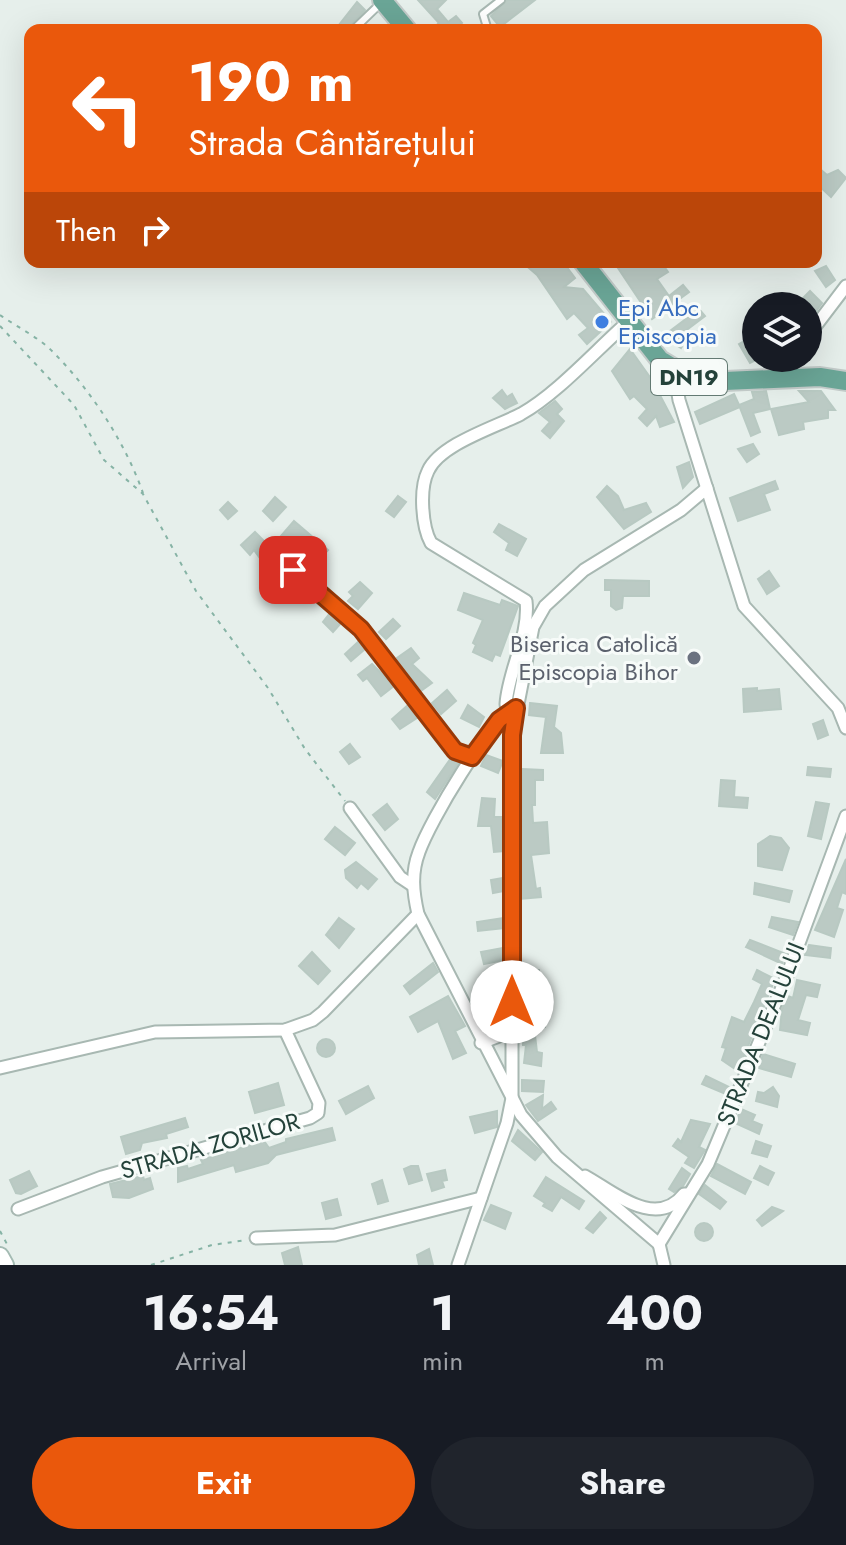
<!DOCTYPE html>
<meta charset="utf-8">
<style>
body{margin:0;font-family:Jost,sans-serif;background:#20242c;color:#f1f3f6;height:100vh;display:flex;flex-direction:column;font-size:30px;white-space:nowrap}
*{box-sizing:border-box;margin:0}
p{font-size:26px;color:#9ea1a6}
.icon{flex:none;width:44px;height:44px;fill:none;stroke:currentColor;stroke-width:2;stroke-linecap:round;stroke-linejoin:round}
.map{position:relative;height:1265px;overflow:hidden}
.panel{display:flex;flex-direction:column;background:#171b24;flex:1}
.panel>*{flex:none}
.guide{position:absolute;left:24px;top:24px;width:798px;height:244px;border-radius:16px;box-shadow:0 8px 32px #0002;background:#ea580c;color:#fff;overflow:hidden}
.controls{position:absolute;left:742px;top:292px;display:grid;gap:16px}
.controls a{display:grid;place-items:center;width:80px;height:80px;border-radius:50%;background:#171b24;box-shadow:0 8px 32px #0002;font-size:40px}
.pin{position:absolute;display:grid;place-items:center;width:68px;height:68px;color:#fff;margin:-34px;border-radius:16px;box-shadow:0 4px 12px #0006}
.me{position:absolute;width:88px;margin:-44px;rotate:0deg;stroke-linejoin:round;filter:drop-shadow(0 0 6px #0008)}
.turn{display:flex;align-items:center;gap:28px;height:168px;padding:0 32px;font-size:36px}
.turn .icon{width:104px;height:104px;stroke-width:2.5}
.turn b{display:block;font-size:56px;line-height:68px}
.then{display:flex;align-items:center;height:76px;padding:0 32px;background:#0003;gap:16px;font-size:30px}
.eta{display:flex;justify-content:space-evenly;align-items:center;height:136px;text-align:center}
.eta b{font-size:48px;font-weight:700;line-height:56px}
.action{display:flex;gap:16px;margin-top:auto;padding:16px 32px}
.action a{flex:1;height:92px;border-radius:48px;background:#ea580c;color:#fff;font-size:32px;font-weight:700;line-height:92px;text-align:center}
.action a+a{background:#20242c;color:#f1f3f6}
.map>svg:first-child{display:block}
.building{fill:#bbcac4;stroke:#b8c9c2;stroke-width:2}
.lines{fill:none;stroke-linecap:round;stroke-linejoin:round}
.lane-casing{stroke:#a8b8b2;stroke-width:10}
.street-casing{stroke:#a8b8b2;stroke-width:15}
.secondary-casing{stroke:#a4bbb3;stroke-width:20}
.primary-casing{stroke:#c2cac8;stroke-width:22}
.path{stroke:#86b3a5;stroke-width:2;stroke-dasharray:4 6;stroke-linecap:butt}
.lane{stroke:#fff;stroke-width:6}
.street{stroke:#fff;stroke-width:11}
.secondary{stroke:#fff;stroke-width:16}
.primary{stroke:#6aa596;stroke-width:18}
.route-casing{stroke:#983908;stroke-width:20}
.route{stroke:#ea580c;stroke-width:14}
.shop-dot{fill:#3f7fe0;stroke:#f7fbf9;stroke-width:3}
.worship-dot{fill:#6b7280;stroke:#f7fbf9;stroke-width:3}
.labels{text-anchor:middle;stroke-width:6;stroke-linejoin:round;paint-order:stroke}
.shield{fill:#f7fbf9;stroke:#637a73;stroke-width:2}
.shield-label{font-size:22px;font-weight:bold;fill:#24423a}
.shop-label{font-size:24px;fill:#366cbe;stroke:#f7fbf9;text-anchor:start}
.worship-label{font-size:24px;fill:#5b616d;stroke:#f7fbf9;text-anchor:end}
.street-label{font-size:24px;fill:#24423a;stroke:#f7fbf9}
</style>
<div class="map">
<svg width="846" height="1265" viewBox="0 0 846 1265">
<rect width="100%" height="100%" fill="#e6efeb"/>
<g class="building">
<polygon points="418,0 446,0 437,9 448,22 456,16 462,23 454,30 431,30 439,23"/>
<polygon points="507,0 535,0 500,27 491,16"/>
<polygon points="357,2 365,10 347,30 335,30"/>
<polygon points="820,169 827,175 838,170 846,178 831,197 816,183"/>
<polygon points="522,262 563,262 575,278 564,287 583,289 611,322 587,344 579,335 588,328 574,313 567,319 537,275"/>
<polygon points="614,262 661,262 668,272 657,279 669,296 683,285 689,292 652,319"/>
<polygon points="826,266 835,280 826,287 815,271"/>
<polygon points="810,291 822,303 808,322 808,304 803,298"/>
<polygon points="776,295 782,306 759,306"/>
<polygon points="699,309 705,316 684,332 689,335 681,348 672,342 676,339 670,331"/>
<polygon points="756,334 756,360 750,363 739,344"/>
<polygon points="630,349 652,380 674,422 660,427 656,416 647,426 639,418 647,409 634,396 630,399 612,371"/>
<polygon points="502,390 507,397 512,394 517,403 505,409 493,398"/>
<polygon points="766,391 770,409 753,413 760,432 751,436 739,405 754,399 752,392"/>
<polygon points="799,391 821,391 835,410 828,410 828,418 803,422 804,429 779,435 771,409 809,402"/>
<polygon points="734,394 740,407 700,424 695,412"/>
<polygon points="555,401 562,409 557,414 564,421 550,438 542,431 550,422 539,413"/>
<polygon points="753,444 759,454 747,462 738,449"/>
<polygon points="689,462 693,477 683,488 677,467"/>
<polygon points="775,481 778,489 764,494 770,510 738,521 730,498"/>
<polygon points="607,486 618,496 624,510 646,503 651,512 624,529 597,497"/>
<polygon points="398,496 406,502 394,517 386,511"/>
<polygon points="275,497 286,507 273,521 263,511"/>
<polygon points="228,502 237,511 228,519 220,510"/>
<polygon points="294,521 328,550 317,562 311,558 306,562 281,536"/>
<polygon points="499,524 526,539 517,556 506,550 509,543 494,532"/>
<polygon points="255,532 285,562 273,576 254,550 250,555 241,545"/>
<polygon points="769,571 779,586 767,594 758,579"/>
<polygon points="605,580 649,581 649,596 623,596 622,608 616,610 611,606 611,590 605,590"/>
<polygon points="360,582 372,593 358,609 348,601 353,596 349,592"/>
<polygon points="464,593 500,605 502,600 518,606 500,656 495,654 492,661 473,652 476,645 473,643 483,620 458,610"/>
<polygon points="330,613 341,623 333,632 323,622"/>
<polygon points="393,619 400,626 386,639 379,632"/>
<polygon points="359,641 365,649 351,661 345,654"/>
<polygon points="411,648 419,658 412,664 432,683 421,691 398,663 397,658"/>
<polygon points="372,664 394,686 381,696 367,678 363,681 358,675"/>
<polygon points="757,688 757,691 779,689 781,709 744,712 743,689"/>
<polygon points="447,690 456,701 441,714 432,703"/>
<polygon points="530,703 557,706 554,727 561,733 563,753 541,753 546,717 529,715"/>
<polygon points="408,705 417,718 400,729 392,719"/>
<polygon points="468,705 484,717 479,727 461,718"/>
<polygon points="823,720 828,735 818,739 813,724"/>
<polygon points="350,744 360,757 349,764 340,752"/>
<polygon points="486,755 503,761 498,773 481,766"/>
<polygon points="451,758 459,762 435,799 427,792"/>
<polygon points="808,767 831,769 830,777 807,775"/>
<polygon points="522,769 543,770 543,780 535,780 535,805 532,805 533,823 547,822 549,853 531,855 536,889 540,888 541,897 520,899"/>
<polygon points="721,780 735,781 734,797 748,798 747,808 719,806"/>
<polygon points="482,798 495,799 494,817 502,817 504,851 494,852 491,826 478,826"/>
<polygon points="816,802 829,804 821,839 808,836"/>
<polygon points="387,804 398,819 385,830 373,815"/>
<polygon points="335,827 355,843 345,855 325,839"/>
<polygon points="770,836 781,838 789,848 782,870 758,866 758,844"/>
<polygon points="846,859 846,894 842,892 837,908 843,910 834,937 815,930"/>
<polygon points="356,862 377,879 368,889 361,883 357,888 346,878 345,870"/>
<polygon points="503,878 504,891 493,893 491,880"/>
<polygon points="755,883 792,891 789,902 754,894"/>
<polygon points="772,917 798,922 793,935 769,927"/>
<polygon points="339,918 354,929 339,948 326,935"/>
<polygon points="504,918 504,928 478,931 477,922"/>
<polygon points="750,940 786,954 782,964 746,947"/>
<polygon points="809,945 831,948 830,958 805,955"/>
<polygon points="503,948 504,960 484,964 481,952"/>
<polygon points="312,952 330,971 318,984 299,966"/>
<polygon points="433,963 438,972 410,994 404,986"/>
<rect x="520" y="970" width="19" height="16"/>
<polygon points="757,970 775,979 738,1071 722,1060 726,1048 722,1047 732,1017 744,1022 754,1002 762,984 753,979"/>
<polygon points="797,980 820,985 817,997 806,995 798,1020 810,1023 807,1035 780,1030 782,1009 788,996 793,998"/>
<polygon points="448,996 465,1026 455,1031 466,1053 453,1059 438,1021 418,1032 410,1017"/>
<polygon points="485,1005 492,1023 485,1026 476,1009"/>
<polygon points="522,1013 545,1016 545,1027 534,1027 537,1052 542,1053 541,1066 524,1063 526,1045 523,1045"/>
<circle cx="326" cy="1048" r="9"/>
<polygon points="763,1054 795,1064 791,1077 759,1068"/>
<polygon points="706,1076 731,1088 728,1095 702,1084"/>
<polygon points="522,1080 544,1081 543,1092 522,1091"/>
<polygon points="278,1083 284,1105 255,1113 249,1092"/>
<polygon points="368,1086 374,1098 346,1114 339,1101"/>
<polygon points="773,1087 779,1096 777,1107 756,1101 758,1092 764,1093"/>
<polygon points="543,1095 542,1109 551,1102 556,1109 538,1121 526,1105"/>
<polygon points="741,1109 755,1115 752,1121 762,1125 759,1134 735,1123"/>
<polygon points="497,1111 497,1127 475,1133 470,1117"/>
<polygon points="185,1118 188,1127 166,1134 167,1138 142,1143 140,1150 126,1154 121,1137"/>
<polygon points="691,1120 710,1124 699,1147 705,1150 694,1168 685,1163 689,1157 673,1146 678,1139 681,1142"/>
<polygon points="332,1128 335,1140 276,1155 268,1163 236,1172 234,1165 178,1182 178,1168 187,1166 188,1169 203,1164 201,1160 264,1141 269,1148 286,1142 286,1139"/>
<polygon points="518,1130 542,1152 535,1160 512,1141"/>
<polygon points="756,1141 771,1146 767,1157 752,1153"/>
<polygon points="717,1164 751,1182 745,1194 711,1176"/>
<polygon points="411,1166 418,1166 422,1180 409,1184 404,1169"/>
<polygon points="760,1166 774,1173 768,1185 754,1178"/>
<polygon points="682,1168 690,1174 683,1186 674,1192 669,1189"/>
<polygon points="445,1170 447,1180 442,1181 444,1187 432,1191 427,1174"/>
<polygon points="29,1171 37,1186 21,1194 16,1193 10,1180"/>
<polygon points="143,1176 144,1180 150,1178 153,1189 129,1198 113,1197 110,1184"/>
<polygon points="546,1177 584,1201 579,1209 561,1197 552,1211 543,1206 545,1203 534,1196"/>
<polygon points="382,1180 388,1201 378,1204 372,1184"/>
<polygon points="705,1185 726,1202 720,1209 699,1194"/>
<polygon points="337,1199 341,1215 326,1219 322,1203"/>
<polygon points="491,1205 511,1213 505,1229 484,1220"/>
<polygon points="772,1207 783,1211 762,1226 757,1220"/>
<polygon points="600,1212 606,1218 593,1233 586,1228"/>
<circle cx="704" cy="1232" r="9"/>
<polygon points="298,1247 302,1265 285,1265 282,1253"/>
<polygon points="429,1249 433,1265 419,1265 417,1255"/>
</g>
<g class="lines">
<g class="lane-casing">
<g id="lane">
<polyline points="353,30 382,2"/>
<polyline points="484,30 487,27 483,14 501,0"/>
</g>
</g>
<g class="street-casing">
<g id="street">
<polyline points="808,336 846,286"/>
<polyline points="674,370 679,400 744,606 838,708 846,728"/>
<polyline points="772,376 789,358"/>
<polyline points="293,570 361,629 455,751 472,757"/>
<path d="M 516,708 C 488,722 430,821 419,852 C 411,873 413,892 418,914 L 521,1115 L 557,1157 L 659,1244"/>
<path d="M 516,708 L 506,704 C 508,671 530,635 526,601 L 431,543 C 422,527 419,489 428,471 C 440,444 496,427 521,414 C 557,394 596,350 628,322"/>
<polyline points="350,808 400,877 412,885"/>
<polyline points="481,1043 512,1031"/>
<polyline points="0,1068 155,1032 285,1030 313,1020 323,1012 418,914"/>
<path d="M 585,1176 C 614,1192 656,1230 684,1194 L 689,1194"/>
<polyline points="18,1209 102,1177 310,1118 318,1113 319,1103 285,1030"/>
<polyline points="256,1238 335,1235 481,1198"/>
<polyline points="659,1244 708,1164 788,973 846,816"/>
<polyline points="659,1244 664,1265"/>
<polyline points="458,1265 507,1123 512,1098 512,735 533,627 545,606 584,570 681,510 707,488"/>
</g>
</g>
<g class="secondary-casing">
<polyline id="secondary" points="0,1256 5,1265"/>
</g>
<g class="primary-casing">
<g id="primary">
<polyline points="382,0 407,30"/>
<polyline points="583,262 660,360 690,378 725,381 820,377 846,381"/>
</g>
</g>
<g class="path">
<path d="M 0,315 C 17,327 38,337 52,351 C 91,390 125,442 143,493"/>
<polyline points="0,326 74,405 104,460 143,494 196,591 268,688 305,749 345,801"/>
<polyline points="0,1231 8,1246"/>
<polyline points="151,1265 212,1245 247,1240"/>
</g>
<use href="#lane" class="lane"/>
<use href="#street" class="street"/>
<use href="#secondary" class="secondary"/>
<use href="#primary" class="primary"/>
</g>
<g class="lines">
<g class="route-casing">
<polyline id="route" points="293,570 361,629 455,751 472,757 499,720 516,708 512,735 512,1002"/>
</g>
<use href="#route" class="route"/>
</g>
<circle class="shop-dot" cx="602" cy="322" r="8"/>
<circle class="worship-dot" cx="694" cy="658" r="8"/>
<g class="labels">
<rect class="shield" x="651" y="359" width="76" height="36" rx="6"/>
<g class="shield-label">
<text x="689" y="385">DN19</text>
</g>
<g class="shop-label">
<text x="618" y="316">Epi Abc<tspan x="618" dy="28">Episcopia</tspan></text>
</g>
<g class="worship-label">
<text x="678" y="652">Biserica Catolică<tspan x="678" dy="28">Episcopia Bihor</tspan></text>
</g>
<g class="street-label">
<text transform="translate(761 1034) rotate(-68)" y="8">STRADA DEALULUI</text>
<text transform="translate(210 1146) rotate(-16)" y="8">STRADA ZORILOR</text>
</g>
</g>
</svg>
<div class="controls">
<a><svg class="icon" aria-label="layers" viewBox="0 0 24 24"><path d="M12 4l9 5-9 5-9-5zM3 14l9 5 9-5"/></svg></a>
</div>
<div class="pin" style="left:293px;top:570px;background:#d93025"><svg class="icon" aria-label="arrive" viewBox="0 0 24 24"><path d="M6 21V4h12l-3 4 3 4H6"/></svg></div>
<svg class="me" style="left:512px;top:1002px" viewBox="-20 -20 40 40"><circle r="19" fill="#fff"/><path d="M0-13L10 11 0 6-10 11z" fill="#ea580c"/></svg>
<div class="guide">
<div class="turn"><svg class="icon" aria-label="left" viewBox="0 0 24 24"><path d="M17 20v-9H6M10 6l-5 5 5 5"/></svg><div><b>190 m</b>Strada Cântărețului</div></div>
<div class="then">Then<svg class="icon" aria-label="right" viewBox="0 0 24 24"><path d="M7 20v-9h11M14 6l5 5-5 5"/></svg></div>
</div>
</div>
<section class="panel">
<div class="eta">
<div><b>16:54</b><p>Arrival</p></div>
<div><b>1</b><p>min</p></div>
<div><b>400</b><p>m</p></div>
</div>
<div class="action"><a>Exit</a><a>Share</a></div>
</section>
